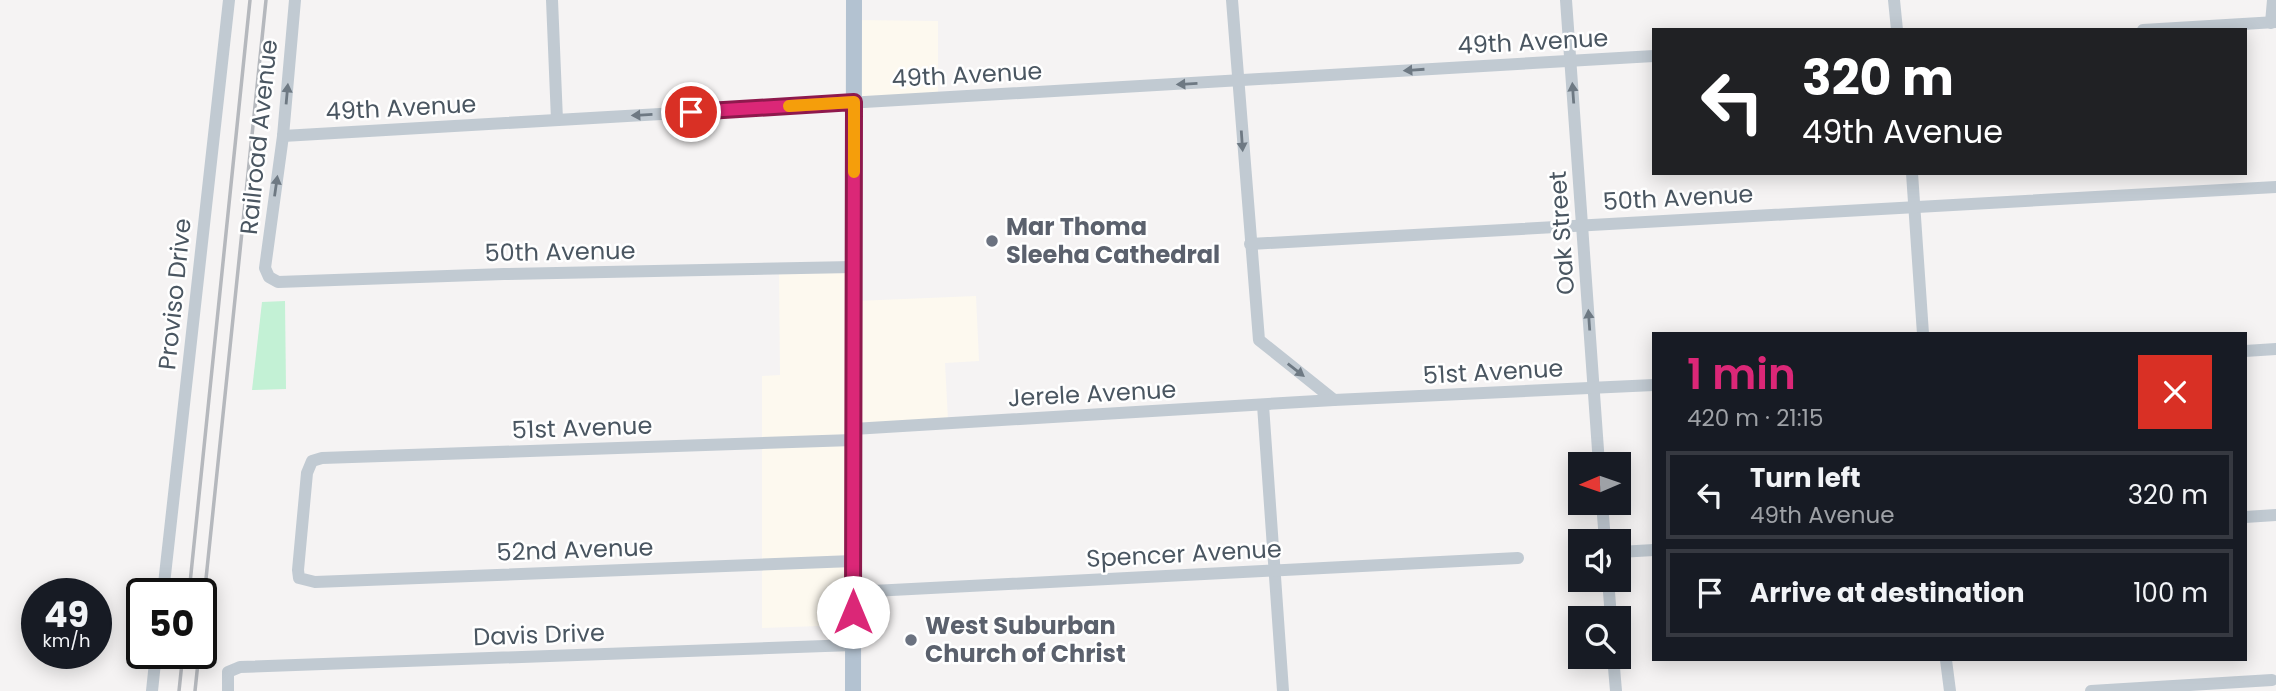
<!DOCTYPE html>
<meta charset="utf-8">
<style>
body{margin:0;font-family:Poppins,sans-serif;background:#20242c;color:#f1f3f6;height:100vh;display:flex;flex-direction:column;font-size:26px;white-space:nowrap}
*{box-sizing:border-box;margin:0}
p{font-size:23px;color:#9ea1a6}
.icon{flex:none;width:38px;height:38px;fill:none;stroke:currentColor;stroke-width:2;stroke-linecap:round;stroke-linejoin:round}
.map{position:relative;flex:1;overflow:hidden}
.drawer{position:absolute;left:1652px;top:332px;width:595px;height:329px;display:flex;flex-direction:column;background:#171b24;border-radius:0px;box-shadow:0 4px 18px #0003}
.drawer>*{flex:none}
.top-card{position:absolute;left:1652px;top:28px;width:595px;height:147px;border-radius:0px;box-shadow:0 4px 18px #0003;background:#202124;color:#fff;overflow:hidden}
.needle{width:46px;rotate:268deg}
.fabs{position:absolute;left:1568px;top:452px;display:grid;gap:14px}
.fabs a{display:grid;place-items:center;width:63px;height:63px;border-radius:0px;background:#171b24;box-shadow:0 4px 18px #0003;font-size:35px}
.speed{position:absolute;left:21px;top:578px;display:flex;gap:14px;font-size:35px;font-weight:700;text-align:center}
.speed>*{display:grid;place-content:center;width:91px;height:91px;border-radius:50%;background:#171b24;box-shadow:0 4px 18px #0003;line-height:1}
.speed small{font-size:18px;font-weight:400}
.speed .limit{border:4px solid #111;border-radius:10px;background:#fff;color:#111}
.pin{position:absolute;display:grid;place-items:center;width:60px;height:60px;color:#fff;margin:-30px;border:4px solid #fff;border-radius:50%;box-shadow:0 2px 7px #0007}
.me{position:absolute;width:77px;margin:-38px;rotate:0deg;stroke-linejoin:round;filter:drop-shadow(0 0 5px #0008)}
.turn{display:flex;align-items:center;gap:24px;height:147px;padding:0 35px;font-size:32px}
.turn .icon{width:91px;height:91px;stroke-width:2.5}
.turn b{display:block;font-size:49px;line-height:60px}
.round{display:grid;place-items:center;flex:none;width:74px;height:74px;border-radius:0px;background:#20242c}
.summary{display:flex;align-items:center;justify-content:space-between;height:119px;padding:0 35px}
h1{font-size:42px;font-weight:600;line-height:52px;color:#db2777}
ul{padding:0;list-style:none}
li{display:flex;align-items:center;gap:21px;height:88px;margin:0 14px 10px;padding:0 21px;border:4px solid #363941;border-radius:0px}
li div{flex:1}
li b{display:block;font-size:26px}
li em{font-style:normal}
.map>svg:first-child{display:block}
.commercial{fill:#fdf9ef}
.green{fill:#c3f1d5}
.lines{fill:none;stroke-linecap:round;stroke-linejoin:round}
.minor{stroke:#c1cad2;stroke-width:12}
.major{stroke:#b3c2d1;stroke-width:16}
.rail{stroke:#b5b8bd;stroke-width:3.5}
.oneway{fill:#6e7983}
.route-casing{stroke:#8e194d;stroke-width:18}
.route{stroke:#db2777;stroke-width:12}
.slow{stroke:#f59e0b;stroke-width:12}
.worship-dot{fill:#6b7280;stroke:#fff;stroke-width:2.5}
.labels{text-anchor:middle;stroke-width:5;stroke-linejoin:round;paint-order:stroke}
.street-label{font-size:24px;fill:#4a5661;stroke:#fff}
.worship-label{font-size:24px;font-weight:bold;fill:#5b616d;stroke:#fff;text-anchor:start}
</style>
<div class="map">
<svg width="2276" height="691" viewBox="0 0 2276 691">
<rect width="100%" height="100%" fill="#f5f3f3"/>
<g class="commercial">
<polygon points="856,20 938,21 938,94 857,99"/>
<polygon points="851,266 849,625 762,628 762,376 780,375 779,269"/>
<polygon points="976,296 979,361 945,363 948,420 856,425 856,301"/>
</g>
<polygon class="green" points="285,301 286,389 252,390 262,302"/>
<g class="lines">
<g class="minor">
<polyline points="295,0 283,136 265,268 269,277 278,282 504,274 853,267"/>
<polyline points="552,0 557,120"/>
<polyline points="1232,0 1259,340 1334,400"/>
<polyline points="1566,0 1599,464"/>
<polyline points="1894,0 1897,30"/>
<polyline points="2271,23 2273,0"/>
<polyline points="2143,30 2276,22"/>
<polyline points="283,136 1654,56"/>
<polyline points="1912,173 1923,334"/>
<polyline points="1250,244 2276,187"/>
<polyline points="2245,351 2276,349"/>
<polyline points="1263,405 1283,691"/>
<polyline points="853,429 1334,400 1654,385"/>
<polyline points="1602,502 1605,541"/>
<polyline points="2245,517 2276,515"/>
<polyline points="1619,552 1654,550"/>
<polyline points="853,561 315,582 299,578 298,570 307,473 312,461 322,458 853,440"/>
<polyline points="1608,579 1611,618"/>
<polyline points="853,592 1518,558"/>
<polyline points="163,593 229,0"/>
<polyline points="1613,656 1616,691"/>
<polyline points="1946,660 1950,691"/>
<polyline points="152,691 156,653"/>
<polyline points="228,691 228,672 240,667 853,645"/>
<polyline points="2091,691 2272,680"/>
</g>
<polyline class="major" points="853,691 854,0"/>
<g class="rail">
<polyline points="189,593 250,0"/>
<polyline points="201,627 266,0"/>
<polyline points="179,691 183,653"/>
<polyline points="195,691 199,653"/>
</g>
</g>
<defs><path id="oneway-solid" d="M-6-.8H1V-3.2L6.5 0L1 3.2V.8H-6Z" transform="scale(1.75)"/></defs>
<g class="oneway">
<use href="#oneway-solid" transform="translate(1414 70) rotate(176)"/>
<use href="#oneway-solid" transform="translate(1187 84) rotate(177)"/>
<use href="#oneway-solid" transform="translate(1573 93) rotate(-94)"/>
<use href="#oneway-solid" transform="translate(287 94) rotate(-85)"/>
<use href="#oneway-solid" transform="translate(642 115) rotate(177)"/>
<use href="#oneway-solid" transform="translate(1242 141) rotate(86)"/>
<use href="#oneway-solid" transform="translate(276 186) rotate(-82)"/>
<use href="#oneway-solid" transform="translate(1589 320) rotate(-94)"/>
<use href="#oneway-solid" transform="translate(1296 370) rotate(38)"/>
</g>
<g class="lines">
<g class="route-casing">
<polyline id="route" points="691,112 854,102 853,612"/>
</g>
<use href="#route" class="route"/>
<polyline class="slow" points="789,106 854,102 854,172"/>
</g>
<g class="worship-dot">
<circle cx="992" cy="241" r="7"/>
<circle cx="911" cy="640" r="7"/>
</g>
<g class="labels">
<g class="street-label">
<text transform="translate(1533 42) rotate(-3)" y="8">49th Avenue</text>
<text transform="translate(967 75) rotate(-3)" y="8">49th Avenue</text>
<text transform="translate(401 108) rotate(-3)" y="8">49th Avenue</text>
<text transform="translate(259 137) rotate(-84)" y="8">Railroad Avenue</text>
<text transform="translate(1678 198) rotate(-3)" y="8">50th Avenue</text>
<text transform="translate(1562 233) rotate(-94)" y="8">Oak Street</text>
<text transform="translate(560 252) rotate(-1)" y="8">50th Avenue</text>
<text transform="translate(175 294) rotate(-84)" y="8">Proviso Drive</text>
<text transform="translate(1493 372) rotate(-3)" y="8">51st Avenue</text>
<text transform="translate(1092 394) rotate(-3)" y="8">Jerele Avenue</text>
<text transform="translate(582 428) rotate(-2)" y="8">51st Avenue</text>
<text transform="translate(575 550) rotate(-2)" y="8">52nd Avenue</text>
<text transform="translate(1184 554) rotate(-3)" y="8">Spencer Avenue</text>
<text transform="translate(539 635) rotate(-2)" y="8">Davis Drive</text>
</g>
<g class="worship-label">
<text x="1006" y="235">Mar Thoma<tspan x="1006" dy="28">Sleeha Cathedral</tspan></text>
<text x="925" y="634">West Suburban<tspan x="925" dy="28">Church of Christ</tspan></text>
</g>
</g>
</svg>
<div class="fabs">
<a><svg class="needle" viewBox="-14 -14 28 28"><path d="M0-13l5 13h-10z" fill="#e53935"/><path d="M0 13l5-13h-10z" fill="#9ea1a6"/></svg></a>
<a><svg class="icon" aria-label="sound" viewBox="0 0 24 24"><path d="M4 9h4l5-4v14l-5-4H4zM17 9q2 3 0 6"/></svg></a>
<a><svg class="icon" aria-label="search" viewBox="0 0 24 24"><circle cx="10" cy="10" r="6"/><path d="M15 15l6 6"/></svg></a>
</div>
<div class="speed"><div>49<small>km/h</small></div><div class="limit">50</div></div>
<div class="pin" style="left:691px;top:112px;background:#d93025"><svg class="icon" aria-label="arrive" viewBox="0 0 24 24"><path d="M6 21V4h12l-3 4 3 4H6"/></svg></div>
<svg class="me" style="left:853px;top:612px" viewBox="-20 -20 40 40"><circle r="19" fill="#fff"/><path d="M0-13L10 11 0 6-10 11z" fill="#db2777"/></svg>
<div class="top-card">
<div class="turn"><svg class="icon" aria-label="left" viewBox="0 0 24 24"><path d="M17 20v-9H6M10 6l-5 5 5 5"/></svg><div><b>320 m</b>49th Avenue</div></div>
</div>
<section class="drawer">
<div class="summary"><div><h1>1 min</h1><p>420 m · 21:15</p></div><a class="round" style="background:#d93025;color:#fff"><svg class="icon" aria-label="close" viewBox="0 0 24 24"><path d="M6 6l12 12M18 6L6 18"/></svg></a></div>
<ul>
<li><svg class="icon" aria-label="left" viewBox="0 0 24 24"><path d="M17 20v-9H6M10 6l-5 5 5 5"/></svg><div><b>Turn left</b><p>49th Avenue</p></div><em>320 m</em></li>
<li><svg class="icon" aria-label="arrive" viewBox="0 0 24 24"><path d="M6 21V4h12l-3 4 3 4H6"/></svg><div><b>Arrive at destination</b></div><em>100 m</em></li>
</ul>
</section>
</div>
